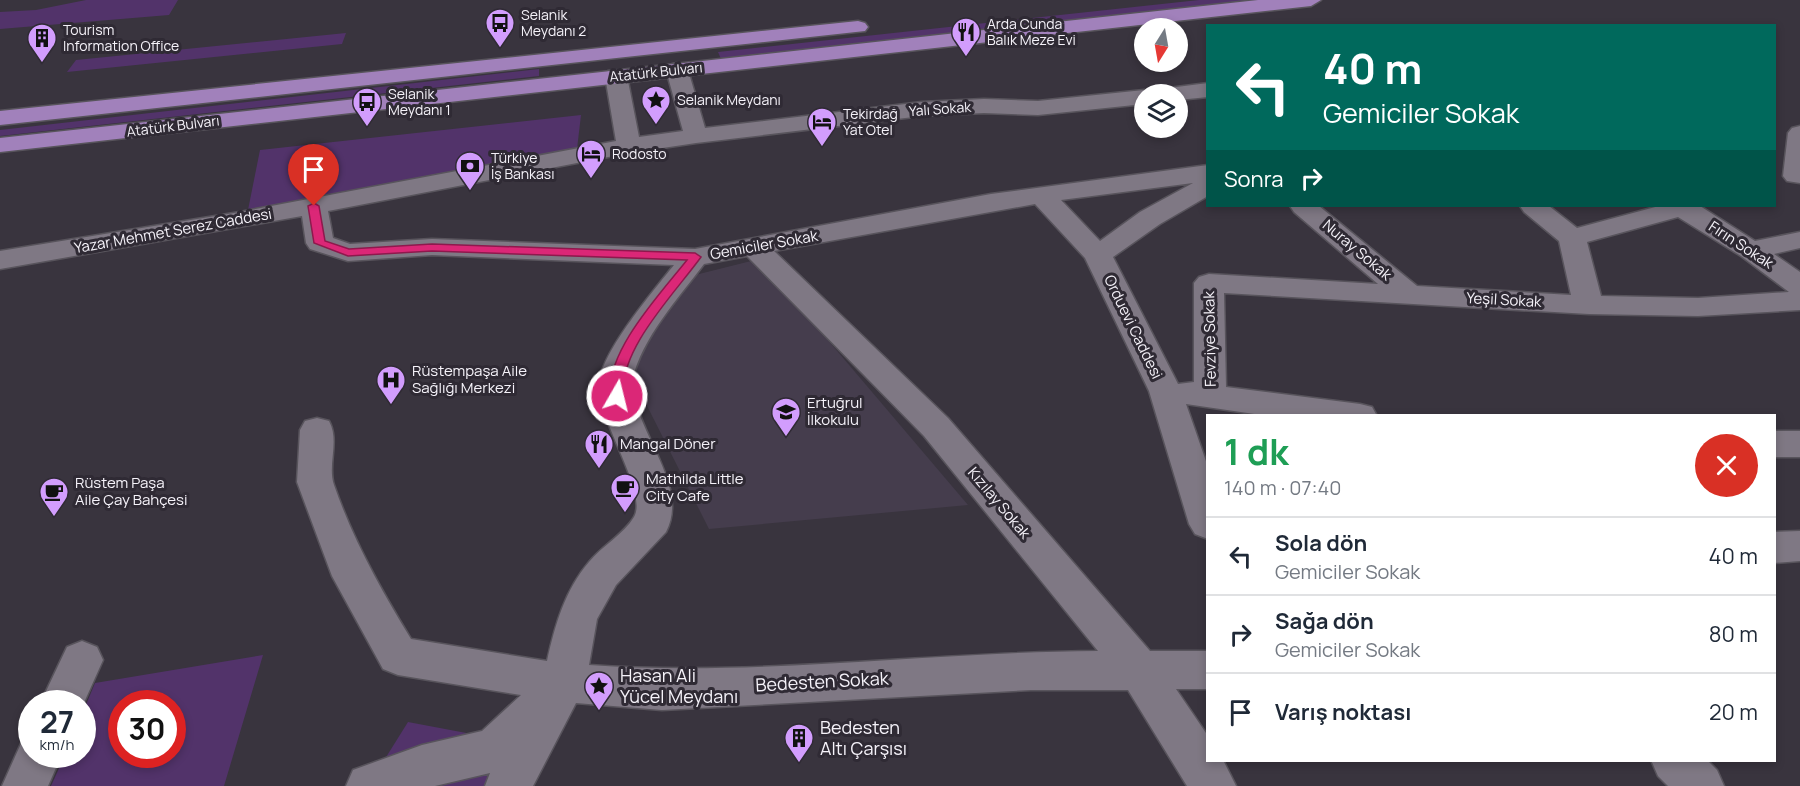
<!DOCTYPE html>
<html lang="tr">
<meta charset="utf-8">
<style>
body{margin:0;font-family:Manrope,sans-serif;background:#f6f6f7;color:#1f2937;height:100vh;display:flex;flex-direction:column;font-size:22px;white-space:nowrap}
*{box-sizing:border-box;margin:0}
p{font-size:20px;color:#747a83}
.icon{flex:none;width:33px;height:33px;fill:none;stroke:currentColor;stroke-width:2;stroke-linecap:round;stroke-linejoin:round}
.map{position:relative;flex:1;overflow:hidden}
.panel{position:absolute;left:1206px;top:414px;width:570px;height:348px;display:flex;flex-direction:column;background:#fff;border-radius:0px;box-shadow:0 3px 9px #0003}
.panel>*{flex:none}
.hud{position:absolute;left:1206px;top:24px;width:570px;height:183px;border-radius:0px;box-shadow:0 3px 9px #0003;background:#00695c;color:#fff;overflow:hidden}
.needle{width:39px;rotate:191deg}
.controls{position:absolute;left:1134px;top:18px;display:grid;gap:12px}
.controls a{display:grid;place-items:center;width:54px;height:54px;border-radius:50%;background:#fff;box-shadow:0 3px 9px #0003;font-size:30px}
.speed{position:absolute;left:18px;top:690px;display:flex;gap:12px;font-size:30px;font-weight:700;text-align:center}
.speed>*{display:grid;place-content:center;width:78px;height:78px;border-radius:50%;background:#fff;box-shadow:0 3px 9px #0003;line-height:1}
.speed small{font-size:15px;font-weight:400}
.speed .limit{border:9px solid #d22;background:#fff;color:#111}
.pin{position:absolute;display:grid;place-items:center;width:51px;height:51px;color:#fff;margin:-62px -26px;border-radius:50% 50% 50% 0;rotate:-45deg;box-shadow:0 0 6px #0007}
.pin .icon{rotate:45deg}
.me{position:absolute;width:66px;margin:-33px;rotate:8deg;stroke-linejoin:round;filter:drop-shadow(0 0 4px #0008)}
.turn{display:flex;align-items:center;gap:21px;height:126px;padding:0 18px;font-size:27px}
.turn .icon{width:78px;height:78px;stroke-width:2.5}
.turn b{display:block;font-size:42px;line-height:51px}
.then{display:flex;align-items:center;height:57px;padding:0 18px;background:#0003;gap:12px;font-size:22px}
.round{display:grid;place-items:center;flex:none;width:63px;height:63px;border-radius:32px;background:#f6f6f7}
.headline{display:flex;align-items:center;justify-content:space-between;height:102px;padding:0 18px}
h1{font-size:36px;font-weight:700;line-height:45px;color:#1e9e55}
ul{padding:0;list-style:none}
li{display:flex;align-items:center;gap:18px;height:78px;padding:0 18px;border-top:2px solid #e0e1e3}
li div{flex:1}
li b{display:block;font-size:22px}
li em{font-style:normal}
.map>svg:first-child{display:block}
.built{fill:#453d4d}
.green{fill:#52336a;fill-rule:evenodd}
.lines{fill:none;stroke-linecap:round;stroke-linejoin:round}
.minor-casing{stroke:#58545c;stroke-width:3}
.major-casing{stroke:#58545c;stroke-width:3}
.minor{fill:#7f7884;fill-rule:evenodd}
.major{fill:#a181bb;fill-rule:evenodd}
.route{fill:#db2777;stroke:#8e194d;stroke-width:1.5}
.labels{text-anchor:middle;stroke-width:6;stroke-linejoin:round;paint-order:stroke}
.far-poi-label{font-size:14px;fill:#f5f2f9;stroke:#2f2a34;text-anchor:start}
.far-street-label{font-size:14px;fill:#f5f2f9;stroke:#2f2a34}
.street-label{font-size:15px;fill:#f5f2f9;stroke:#2f2a34}
.poi-label{font-size:15px;fill:#f5f2f9;stroke:#2f2a34;text-anchor:start}
.near-poi-label{font-size:18px;fill:#f5f2f9;stroke:#2f2a34;text-anchor:start}
.near-street-label{font-size:18px;fill:#f5f2f9;stroke:#2f2a34}
</style>
<div class="map">
<svg width="1800" height="786" viewBox="0 0 1800 786">
<rect width="100%" height="100%" fill="#39343e"/>
<polygon class="built" points="759,259 968,505 709,529 628,368 687,277"/>
<g class="green">
<polygon points="86,0 178,0 169,15 0,29 0,12 36,10"/>
<polygon points="1199,0 1265,0 721,59 718,52"/>
<polygon points="346,33 342,44 67,72 76,60"/>
<polygon points="539,69 539,76 0,136 0,130"/>
<polygon points="581,115 577,149 248,210 260,150"/>
<path d="M 263,655 L 224,786 L 51,786 L 65,755 L 82,754 L 83,712 L 95,683 ZM 122,704 L 172,704 L 172,754 L 122,754 Z"/>
<polygon points="408,722 519,743 495,786 368,786"/>
</g>
<g class="lines">
<g class="minor-casing">
<g id="minor">
<path d="M 677,63 L 685,65 L 688,70 L 705,128 L 922,102 L 984,99 L 1038,101 L 1144,90 L 1154,94 L 1144,94 L 1144,104 L 1038,115 L 984,113 L 922,116 L 696,143 L 629,153 L 328,211 L 333,238 L 350,244 L 432,239 L 695,249 L 991,194 L 1208,165 L 1208,196 L 1160,224 L 1113,257 L 1178,384 L 1194,382 L 1194,283 L 1199,277 L 1209,274 L 1378,284 L 1294,212 L 1290,206 L 1319,206 L 1417,286 L 1571,295 L 1559,241 L 1524,212 L 1520,206 L 1549,206 L 1577,228 L 1659,206 L 1700,206 L 1755,241 L 1800,232 L 1800,248 L 1774,254 L 1800,272 L 1800,310 L 1698,316 L 1589,314 L 1224,293 L 1226,387 L 1360,404 L 1372,407 L 1377,416 L 1268,416 L 1186,404 L 1208,467 L 1208,539 L 1195,534 L 1189,524 L 1149,391 L 1085,258 L 1035,204 L 774,251 L 948,418 L 1150,651 L 1208,651 L 1208,689 L 1176,689 L 1208,736 L 1208,760 L 1223,760 L 1236,786 L 1187,786 L 1128,690 L 1031,690 L 662,710 L 576,703 L 533,786 L 485,786 L 490,773 L 435,786 L 346,786 L 353,770 L 422,745 L 482,731 L 521,695 L 398,675 L 383,669 L 332,576 L 297,482 L 300,430 L 305,421 L 317,418 L 329,421 C 340,441 327,465 334,485 C 353,540 381,590 411,639 L 547,661 C 555,625 565,590 589,562 C 602,546 624,534 634,517 C 649,492 595,416 599,383 C 602,351 654,290 674,265 L 432,255 L 348,261 L 310,249 L 306,243 L 302,216 L 0,269 L 0,251 L 240,212 L 616,141 L 605,76 L 608,71 L 624,71 L 627,76 L 639,137 L 683,131 L 666,70 L 669,65 ZM 1193,183 L 1140,212 L 1100,241 L 1061,200 ZM 1678,217 L 1741,256 L 1789,292 L 1698,298 L 1601,296 L 1587,242 ZM 747,256 L 924,436 L 1098,651 C 929,652 758,677 589,665 L 597,619 L 616,585 L 666,532 C 688,490 644,441 635,399 C 633,393 631,386 632,381 C 642,337 678,299 704,264 Z"/>
<polygon points="1208,83 1208,97 1178,100 1178,94 1158,94 1161,89"/>
<polygon points="1800,126 1800,183 1787,181 1783,176 1788,133 1792,128"/>
<rect x="1774" y="431" width="26" height="26"/>
<polygon points="1800,531 1800,561 1774,563 1774,532"/>
<polygon points="82,641 97,647 103,660 82,707 82,704 40,704 67,647"/>
<polygon points="32,735 32,754 62,754 48,786 2,786 23,739"/>
<polygon points="1651,760 1707,760 1717,770 1724,786 1668,786 1658,776"/>
</g>
</g>
<g class="major-casing">
<g id="major">
<polygon points="1258,0 1321,0 1311,6 0,152 0,138"/>
<polygon points="858,21 865,23 868,27 865,31 0,125 0,111"/>
</g>
</g>
<use href="#minor" class="minor"/>
<use href="#major" class="major"/>
</g>
<path class="route" d="M 314,203 L 319,206 L 325,241 L 349,249 L 432,244 L 695,253 L 701,257 C 676,292 617,351 624,396 L 617,401 L 611,396 C 604,353 661,293 687,260 L 432,251 L 348,256 L 314,243 L 308,206 Z"/>
<defs>
<g id="bus-pin" transform="scale(1.5)"><path d="M0 17L-7.5 6A9.5 9.5 0 1 1 7.5 6Z" fill="#d29dfd" stroke="#2f2a34"/><path d="M-5-6H5V4H4V6H2V4H-2V6H-4V4H-5ZM-3.5-4V0h7V-4ZM-3.5 1.2v1.5H-2V1.2ZM2 1.2v1.5H3.5V1.2Z" fill="#111"/></g>
<g id="restaurant-pin" transform="scale(1.5)"><path d="M0 17L-7.5 6A9.5 9.5 0 1 1 7.5 6Z" fill="#d29dfd" stroke="#2f2a34"/><path d="M-5-6h1v4h1v-4h1v4h1v-4h1v5L-1.5 .5V6h-2V.5L-5-1ZM5-6V6H3V1.5H1.5Q1.5-4 5-6Z" fill="#111"/></g>
<g id="building-pin" transform="scale(1.5)"><path d="M0 17L-7.5 6A9.5 9.5 0 1 1 7.5 6Z" fill="#d29dfd" stroke="#2f2a34"/><path d="M-4-6H4V6H1V3H-1V6H-4ZM-2.5-4.3h1.7v1.8h-1.7ZM.8-4.3h1.7v1.8H.8ZM-2.5-1h1.7V.8h-1.7ZM.8-1h1.7V.8H.8Z" fill="#111"/></g>
<g id="sight-pin" transform="scale(1.5)"><path d="M0 17L-7.5 6A9.5 9.5 0 1 1 7.5 6Z" fill="#d29dfd" stroke="#2f2a34"/><path d="M0-6L1.8-2.2L6-1.7L2.9 1.2L3.7 5.4L0 3.3L-3.7 5.4L-2.9 1.2L-6-1.7L-1.8-2.2Z" fill="#111"/></g>
<g id="hotel-pin" transform="scale(1.5)"><path d="M0 17L-7.5 6A9.5 9.5 0 1 1 7.5 6Z" fill="#d29dfd" stroke="#2f2a34"/><path d="M-6-4.5h1.5V1H6V5H4.5V3h-9V5H-6ZM-4 0a1.8 1.8 0 1 1 3.6 0ZM.5 0V-2.5h3Q6-2.5 6 0Z" fill="#111"/></g>
<g id="bank-pin" transform="scale(1.5)"><path d="M0 17L-7.5 6A9.5 9.5 0 1 1 7.5 6Z" fill="#d29dfd" stroke="#2f2a34"/><path d="M-6-4H6V4H-6ZM0-2.3a2.3 2.3 0 1 0 0 4.6a2.3 2.3 0 1 0 0-4.6Z" fill="#111"/></g>
<g id="hospital-pin" transform="scale(1.5)"><path d="M0 17L-7.5 6A9.5 9.5 0 1 1 7.5 6Z" fill="#d29dfd" stroke="#2f2a34"/><path d="M-5-5h3v3.5h4V-5h3V5h-3V1.5h-4V5h-3Z" fill="#111"/></g>
<g id="school-pin" transform="scale(1.5)"><path d="M0 17L-7.5 6A9.5 9.5 0 1 1 7.5 6Z" fill="#d29dfd" stroke="#2f2a34"/><path d="M0-5L7-2L0 1L-7-2ZM-4 1L0 2.5L4 1V4Q0 6-4 4Z" fill="#111"/></g>
<g id="cafe-pin" transform="scale(1.5)"><path d="M0 17L-7.5 6A9.5 9.5 0 1 1 7.5 6Z" fill="#d29dfd" stroke="#2f2a34"/><path d="M-5.5-4.5H6V0H3Q3 3.5 0 3.5H-2.5Q-5.5 3.5-5.5 0ZM3-3.2v2h1.7v-2ZM-6 4.5H4V6H-6Z" fill="#111"/></g>
</defs>
<g fill-rule="evenodd">
<use href="#bus-pin" x="500" y="23"/>
<use href="#restaurant-pin" x="966" y="32"/>
<use href="#building-pin" x="42" y="38"/>
<use href="#sight-pin" x="656" y="100"/>
<use href="#bus-pin" x="367" y="102"/>
<use href="#hotel-pin" x="822" y="122"/>
<use href="#hotel-pin" x="591" y="154"/>
<use href="#bank-pin" x="470" y="166"/>
<use href="#hospital-pin" x="391" y="380"/>
<use href="#school-pin" x="786" y="412"/>
<use href="#restaurant-pin" x="599" y="444"/>
<use href="#cafe-pin" x="625" y="488"/>
<use href="#cafe-pin" x="54" y="492"/>
<use href="#sight-pin" x="599" y="686"/>
<use href="#building-pin" x="799" y="738"/>
</g>
<g class="labels">
<g class="far-poi-label">
<text x="521" y="20">Selanik<tspan x="521" dy="16">Meydanı 2</tspan></text>
<text x="987" y="29">Arda Cunda<tspan x="987" dy="16">Balık Meze Evi</tspan></text>
<text x="63" y="35">Tourism<tspan x="63" dy="16">Information Office</tspan></text>
<text x="388" y="99">Selanik<tspan x="388" dy="16">Meydanı 1</tspan></text>
<text x="677" y="105">Selanik Meydanı</text>
<text x="843" y="119">Tekirdağ<tspan x="843" dy="16">Yat Otel</tspan></text>
<text x="612" y="159">Rodosto</text>
<text x="491" y="163">Türkiye<tspan x="491" dy="16">İş Bankası</tspan></text>
</g>
<g class="far-street-label">
<text transform="translate(656 72) rotate(-6)" y="5">Atatürk Bulvarı</text>
<text transform="translate(940 109) rotate(-4)" y="5">Yalı Sokak</text>
<text transform="translate(173 126) rotate(-7)" y="5">Atatürk Bulvarı</text>
</g>
<g class="street-label">
<text transform="translate(173 231) rotate(-10)" y="5">Yazar Mehmet Serez Caddesi</text>
<text transform="translate(764 245) rotate(-10)" y="5">Gemiciler Sokak</text>
<text transform="translate(1741 245) rotate(33)" y="5">Fırın Sokak</text>
<text transform="translate(1357 250) rotate(40)" y="5">Nuray Sokak</text>
<text transform="translate(1504 300) rotate(3)" y="5">Yeşil Sokak</text>
<text transform="translate(1133 327) rotate(64)" y="5">Orduevi Caddesi</text>
<text transform="translate(1210 339) rotate(-91)" y="5">Fevziye Sokak</text>
<text transform="translate(999 503) rotate(50)" y="5">Kızılay Sokak</text>
</g>
<g class="poi-label">
<text x="412" y="376">Rüstempaşa Aile<tspan x="412" dy="17">Sağlığı Merkezi</tspan></text>
<text x="807" y="408">Ertuğrul<tspan x="807" dy="17">İlkokulu</tspan></text>
<text x="620" y="449">Mangal Döner</text>
<text x="646" y="484">Mathilda Little<tspan x="646" dy="17">City Cafe</tspan></text>
<text x="75" y="488">Rüstem Paşa<tspan x="75" dy="17">Aile Çay Bahçesi</tspan></text>
</g>
<g class="near-poi-label">
<text x="620" y="682">Hasan Ali<tspan x="620" dy="21">Yücel Meydanı</tspan></text>
<text x="820" y="734">Bedesten<tspan x="820" dy="21">Altı Çarşısı</tspan></text>
</g>
<g class="near-street-label">
<text transform="translate(822 682) rotate(-3)" y="6">Bedesten Sokak</text>
</g>
</g>
</svg>
<div class="controls">
<a><svg class="needle" viewBox="-14 -14 28 28"><path d="M0-13l5 13h-10z" fill="#e53935"/><path d="M0 13l5-13h-10z" fill="#747a83"/></svg></a>
<a><svg class="icon" aria-label="layers" viewBox="0 0 24 24"><path d="M12 4l9 5-9 5-9-5zM3 14l9 5 9-5"/></svg></a>
</div>
<div class="speed"><div>27<small>km/h</small></div><div class="limit">30</div></div>
<div class="pin" style="left:314px;top:206px;background:#d93025"><svg class="icon" aria-label="arrive" viewBox="0 0 24 24"><path d="M6 21V4h12l-3 4 3 4H6"/></svg></div>
<svg class="me" style="left:617px;top:396px" viewBox="-20 -20 40 40"><circle r="17" fill="#db2777" stroke="#fff" stroke-width="3"/><path d="M0-11L8 9 0 5-8 9z" fill="#fff"/></svg>
<div class="hud">
<div class="turn"><svg class="icon" aria-label="left" viewBox="0 0 24 24"><path d="M17 20v-9H6M10 6l-5 5 5 5"/></svg><div><b>40 m</b>Gemiciler Sokak</div></div>
<div class="then">Sonra<svg class="icon" aria-label="right" viewBox="0 0 24 24"><path d="M7 20v-9h11M14 6l5 5-5 5"/></svg></div>
</div>
<section class="panel">
<div class="headline"><div><h1>1 dk</h1><p>140 m · 07:40</p></div><a class="round" style="background:#d93025;color:#fff"><svg class="icon" aria-label="close" viewBox="0 0 24 24"><path d="M6 6l12 12M18 6L6 18"/></svg></a></div>
<ul>
<li><svg class="icon" aria-label="left" viewBox="0 0 24 24"><path d="M17 20v-9H6M10 6l-5 5 5 5"/></svg><div><b>Sola dön</b><p>Gemiciler Sokak</p></div><em>40 m</em></li>
<li><svg class="icon" aria-label="right" viewBox="0 0 24 24"><path d="M7 20v-9h11M14 6l5 5-5 5"/></svg><div><b>Sağa dön</b><p>Gemiciler Sokak</p></div><em>80 m</em></li>
<li><svg class="icon" aria-label="arrive" viewBox="0 0 24 24"><path d="M6 21V4h12l-3 4 3 4H6"/></svg><div><b>Varış noktası</b></div><em>20 m</em></li>
</ul>
</section>
</div>
